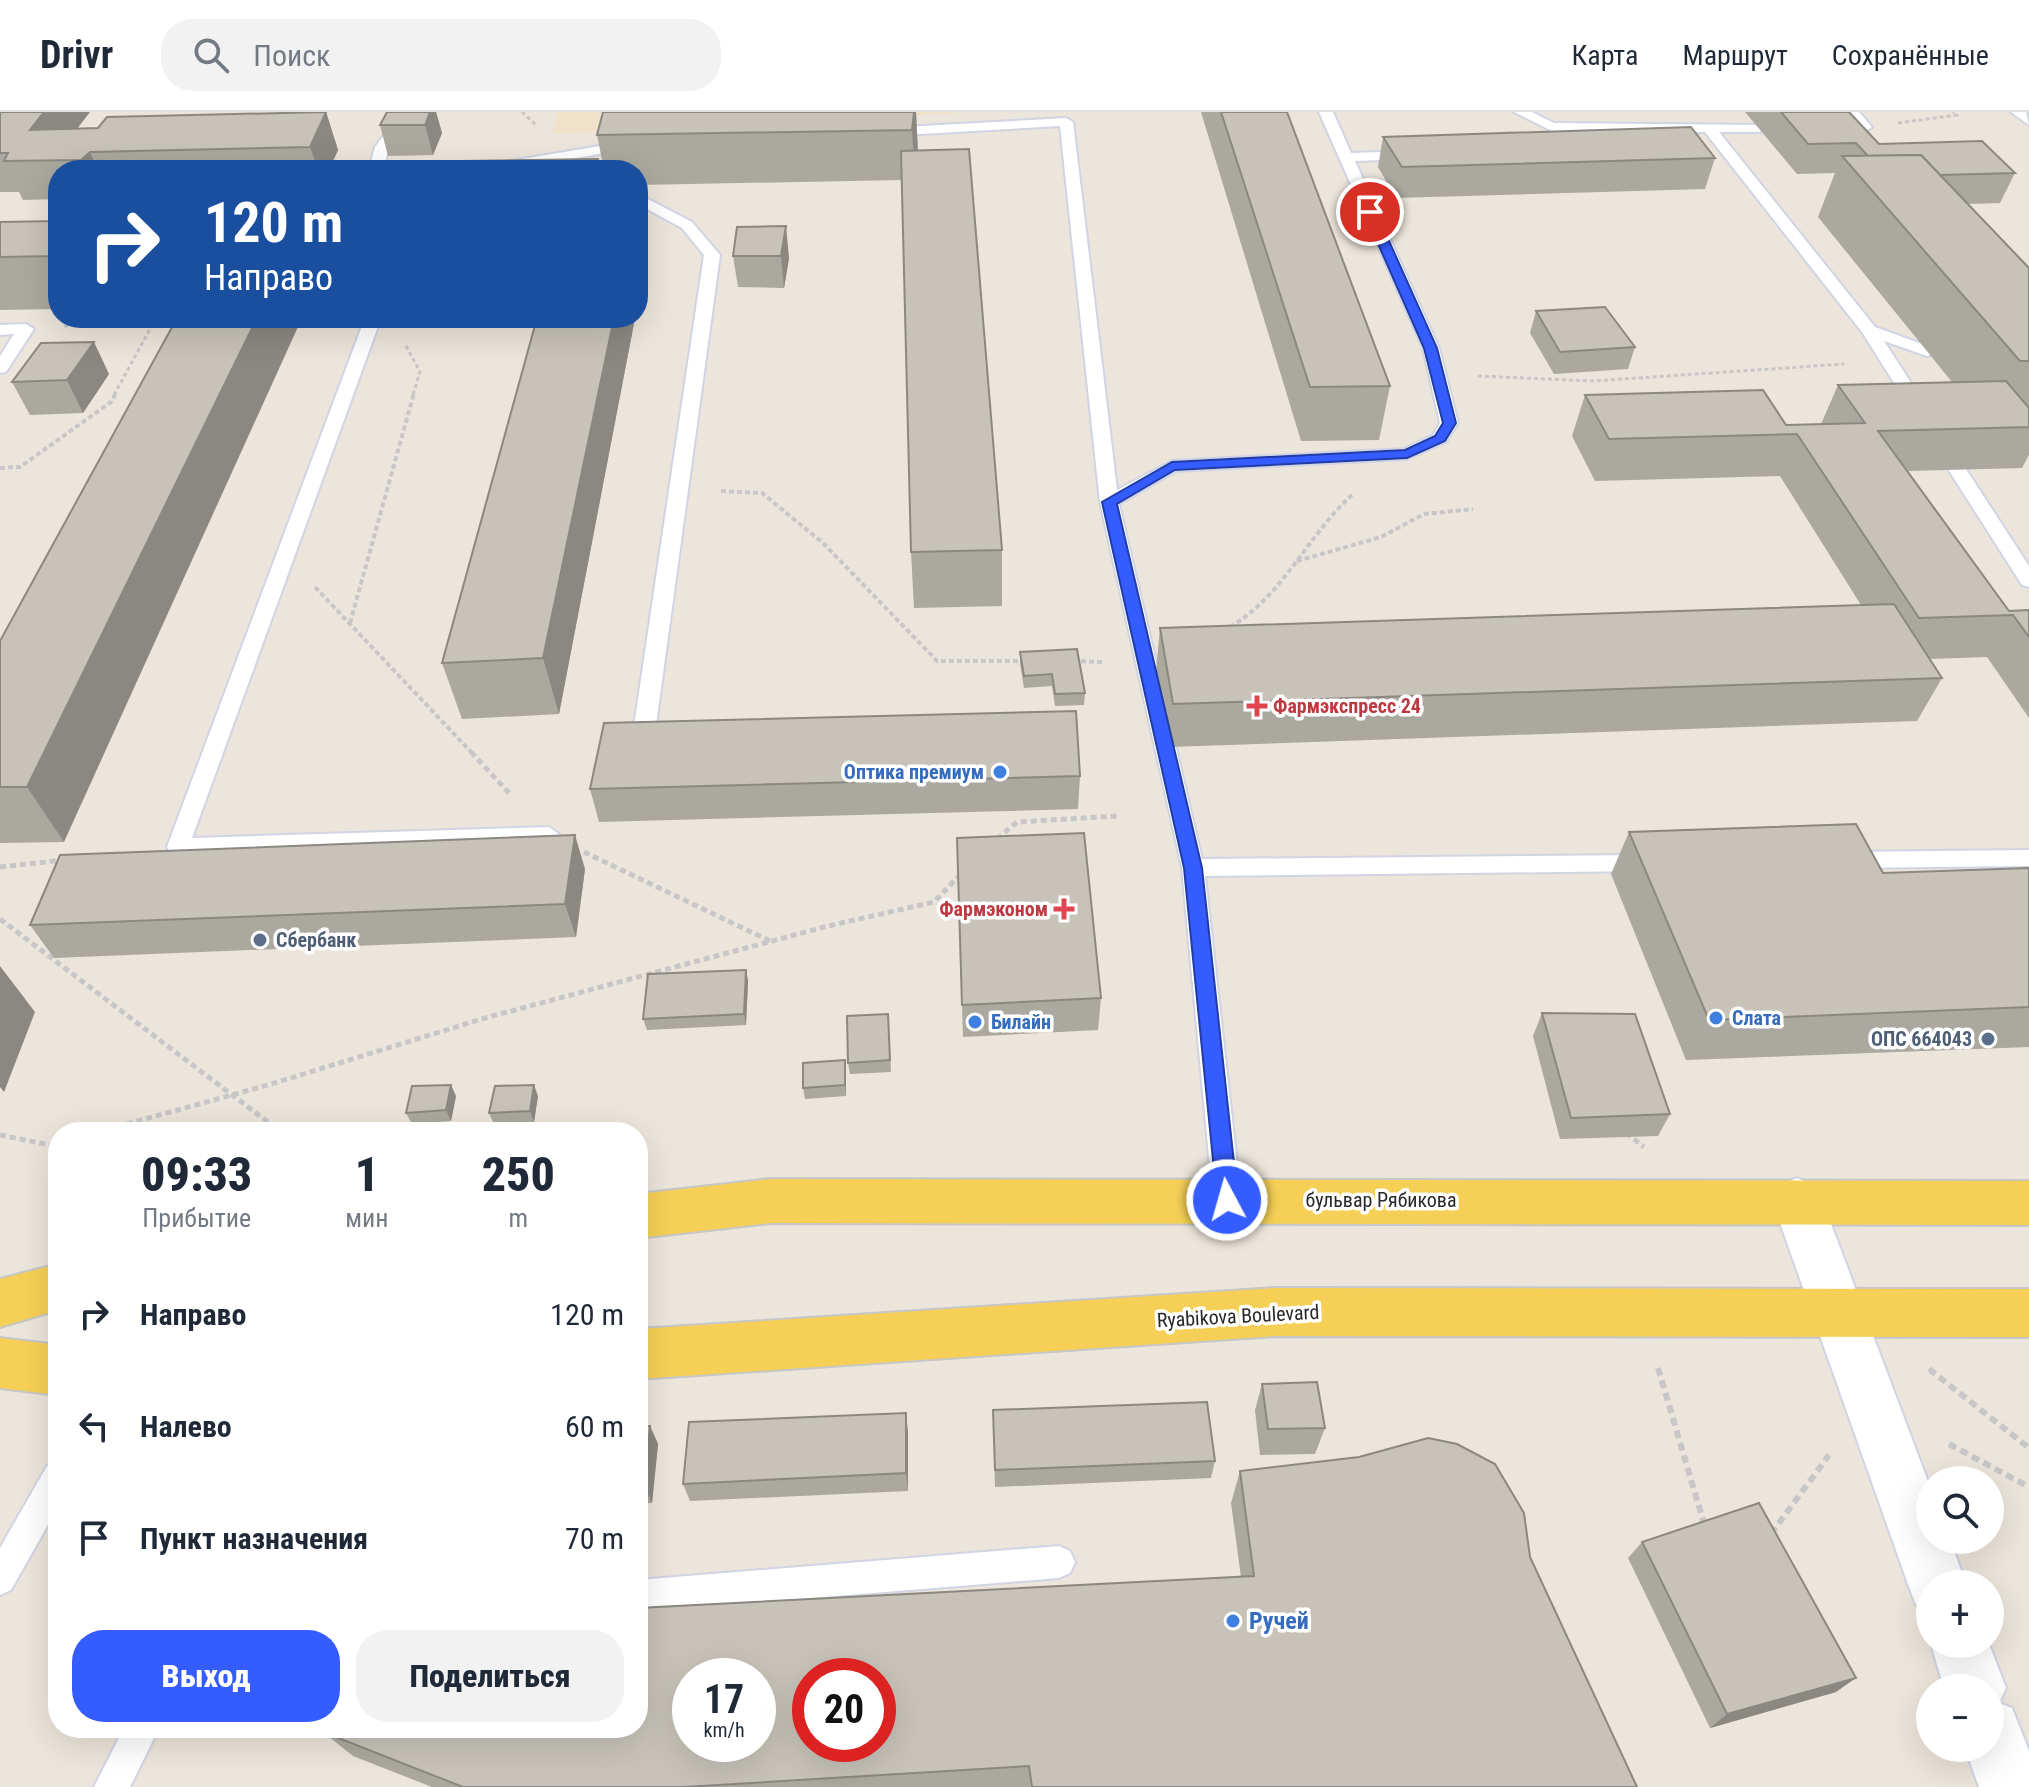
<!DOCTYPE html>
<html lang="ru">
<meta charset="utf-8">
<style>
body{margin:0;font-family:"Roboto Condensed",sans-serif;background:#f2f2f3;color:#1f2937;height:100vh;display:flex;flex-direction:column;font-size:30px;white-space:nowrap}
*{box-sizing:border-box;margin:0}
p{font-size:26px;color:#747a83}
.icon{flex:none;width:44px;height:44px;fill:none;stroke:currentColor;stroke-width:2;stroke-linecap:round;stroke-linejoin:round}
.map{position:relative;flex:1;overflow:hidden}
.panel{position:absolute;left:48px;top:1010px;width:600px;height:616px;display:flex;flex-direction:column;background:#fff;border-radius:32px;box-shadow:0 8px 32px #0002}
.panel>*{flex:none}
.hud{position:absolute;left:48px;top:48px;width:600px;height:168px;border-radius:32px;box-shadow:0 8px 32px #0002;background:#1a4fa0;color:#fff;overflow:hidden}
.buttons{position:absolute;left:1916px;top:1354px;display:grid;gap:16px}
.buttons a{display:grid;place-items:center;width:88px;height:88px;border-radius:50%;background:#fff;box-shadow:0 8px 32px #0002;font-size:40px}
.speed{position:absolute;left:672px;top:1546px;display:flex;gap:16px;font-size:40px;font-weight:700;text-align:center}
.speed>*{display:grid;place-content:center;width:104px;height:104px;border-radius:50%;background:#fff;box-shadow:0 8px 32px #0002;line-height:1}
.speed small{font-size:20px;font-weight:400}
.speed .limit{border:12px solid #d22;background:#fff;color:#111}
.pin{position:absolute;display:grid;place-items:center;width:68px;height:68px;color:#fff;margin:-34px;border:4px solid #fff;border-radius:50%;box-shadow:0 2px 8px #0007}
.me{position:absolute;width:88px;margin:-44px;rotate:354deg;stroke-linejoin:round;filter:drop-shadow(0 0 6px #0008)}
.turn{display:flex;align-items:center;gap:28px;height:168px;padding:0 24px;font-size:36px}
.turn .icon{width:104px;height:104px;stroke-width:2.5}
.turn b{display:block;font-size:56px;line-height:68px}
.eta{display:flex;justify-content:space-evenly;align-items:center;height:136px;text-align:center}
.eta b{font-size:48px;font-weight:800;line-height:56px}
.primary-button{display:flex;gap:16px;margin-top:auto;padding:16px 24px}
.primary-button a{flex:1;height:92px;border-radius:32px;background:#355cff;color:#fff;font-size:32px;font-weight:800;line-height:92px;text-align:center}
.primary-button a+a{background:#f2f2f3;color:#1f2937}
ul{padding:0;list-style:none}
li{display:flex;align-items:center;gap:24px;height:112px;padding:0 24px}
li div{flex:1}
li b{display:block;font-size:30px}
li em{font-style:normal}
header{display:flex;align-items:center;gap:48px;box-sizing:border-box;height:112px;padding:0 40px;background:#fff;border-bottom:2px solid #e0e1e3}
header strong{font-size:38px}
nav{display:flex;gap:44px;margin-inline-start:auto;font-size:28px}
.search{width:560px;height:72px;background:#f2f2f3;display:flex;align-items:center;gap:20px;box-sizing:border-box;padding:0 28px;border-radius:32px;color:#747a83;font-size:30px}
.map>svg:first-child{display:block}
.education{fill:#efe2c9}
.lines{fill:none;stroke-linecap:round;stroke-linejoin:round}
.service-casing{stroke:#d0d4e3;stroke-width:4}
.tertiary-casing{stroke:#d0d4e3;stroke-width:4}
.primary-casing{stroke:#c7c7c7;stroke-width:4}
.path-far3{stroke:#c7c7c7;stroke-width:3;stroke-dasharray:4 3;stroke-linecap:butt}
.path-far2{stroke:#c7c7c7;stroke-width:4;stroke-dasharray:5 3;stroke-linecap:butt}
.path-far1{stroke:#c7c7c7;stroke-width:5;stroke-dasharray:6 4;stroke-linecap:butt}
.path{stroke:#c7c7c7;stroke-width:6;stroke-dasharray:8 5;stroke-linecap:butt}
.service{fill:#fff;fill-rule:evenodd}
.tertiary{fill:#fff;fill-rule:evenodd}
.primary{fill:#f6d056;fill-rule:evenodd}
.wall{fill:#aba89f}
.shaded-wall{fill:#8b8882}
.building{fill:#c7c3b9;stroke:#8b8882;stroke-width:2;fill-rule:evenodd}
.route{fill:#355cff;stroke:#223ca6;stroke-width:2}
.health-dot{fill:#e0444e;stroke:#fff;stroke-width:3}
.shop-dot{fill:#3f7fe0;stroke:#fff;stroke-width:3}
.service-dot{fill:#5c6f8a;stroke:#fff;stroke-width:3}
.labels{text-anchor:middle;stroke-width:7;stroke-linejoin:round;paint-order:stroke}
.health-label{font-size:20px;font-weight:bold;fill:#be3a42;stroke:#fff;text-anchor:start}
.shop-label{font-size:20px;font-weight:bold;fill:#366cbe;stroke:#fff;text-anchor:start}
.service-label{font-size:20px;font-weight:bold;fill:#4e5e75;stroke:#fff;text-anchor:start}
.street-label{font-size:20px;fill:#292929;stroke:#fff}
.near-shop-label{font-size:24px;font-weight:bold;fill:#366cbe;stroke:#fff;text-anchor:start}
</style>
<header>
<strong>Drivr</strong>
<div class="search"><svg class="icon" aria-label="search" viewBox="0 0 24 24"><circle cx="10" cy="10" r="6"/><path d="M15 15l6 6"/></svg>Поиск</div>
<nav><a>Карта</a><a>Маршрут</a><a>Сохранённые</a></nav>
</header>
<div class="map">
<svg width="2029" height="1675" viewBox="0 0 2029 1675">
<rect width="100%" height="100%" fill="#ece5db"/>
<polygon class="education" points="558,0 972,0 553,22"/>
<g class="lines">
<g class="service-casing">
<g id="service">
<polygon points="401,0 415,0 389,35 383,58 369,58 375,35"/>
<polygon points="1319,0 1333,0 1351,41 1410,39 1417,43 1410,47 1355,49 1439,236 1458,311 1446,330 1407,347 1176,359 1119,392 1202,747 1646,743 1657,751 1646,759 1205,764 1241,1088 1237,1096 1227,1100 1217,1096 1213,1088 1182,756 1100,390 1060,14 885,24 878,20 885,16 1066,6 1073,10 1117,378 1172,349 1404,337 1433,323 1440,311 1423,236"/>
<polygon points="1514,0 1532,0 1554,11 1764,13 1764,19 1759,20 1719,20 1875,215 1933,236 1933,242 1927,244 1884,229 1928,297 1925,301 1913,301 1862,220 1705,20 1552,19"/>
<polygon points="1845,0 1859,0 1872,15 1865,19 1827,18 1827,12 1854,11"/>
<polygon points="2011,0 2026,0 2029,13"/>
<polygon points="629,29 634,30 634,36 506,58 474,58 481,54"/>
<path d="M 638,82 L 692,110 L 720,143 L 656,613 L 672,615 L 675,620 C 667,631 642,632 633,621 L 704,143 L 682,116 L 638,92 Z"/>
<polygon points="365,206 381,206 192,726 549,715 560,723 549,731 170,741 167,735"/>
<polygon points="26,212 34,217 6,260 0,261 0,244 14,222 0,223 0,213"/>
<polygon points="1941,327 1947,328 2029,454 2029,475 2022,473 1932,332"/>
<polygon points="2029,738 2029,754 1843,756 1832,748 1843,740"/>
<polygon points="58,1350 58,1395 11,1478 0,1483 0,1436 47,1354"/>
<polygon points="1059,1434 1070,1439 1075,1450 1070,1461 1059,1466 638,1500 638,1468"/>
<polygon points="124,1616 159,1616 130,1675 94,1675"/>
</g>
</g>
<g class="tertiary-casing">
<g id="tertiary">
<polygon points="1797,1066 1815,1073 1822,1088 1930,1375 1930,1428 1950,1428 1966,1472 1930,1472 1930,1499 1916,1493 1908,1472 1772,1088 1779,1073"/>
<polygon points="1930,1529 1989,1532 2006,1576 1999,1591 2012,1596 2029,1639 2029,1675 1979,1675 1965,1636 1990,1636 1990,1576 1944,1576"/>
</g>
</g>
<g class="primary-casing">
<g id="primary">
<polygon points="771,1067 2029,1069 2029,1113 771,1111 638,1126 638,1082"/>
<polygon points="58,1152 58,1198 0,1215 0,1167"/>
<polygon points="1275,1176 2029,1177 2029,1225 1275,1224 638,1267 638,1217"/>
<polygon points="0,1226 58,1233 58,1283 0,1276"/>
</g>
</g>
<g class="path-far3">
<polyline points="522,0 536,13"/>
<polyline points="1898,11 1957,3 1953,0"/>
<polyline points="64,214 154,206"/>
<polyline points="406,234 420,260 413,283"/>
<polyline points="1478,264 1593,269 1844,252"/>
<polyline points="114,283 156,206"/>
</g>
<g class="path-far2">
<polyline points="0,356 20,355 111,290 116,281"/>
<polyline points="721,379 762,381 823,431 937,549 1027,549"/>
<polyline points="1297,449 1381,425 1424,402 1473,397"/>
<polyline points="315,475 473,642"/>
<polyline points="350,511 414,281"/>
<path d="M 1230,515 C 1283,484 1307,424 1352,383"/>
<polyline points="1073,549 1103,550"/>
</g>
<g class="path-far1">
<polyline points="471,640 511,683"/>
<polyline points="997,727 1017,710 1117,704"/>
<polyline points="584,740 770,829"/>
<polyline points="0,755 63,748"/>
<polyline points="0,807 281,1020"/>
<polyline points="98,1020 268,973 485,906 828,814 934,790 961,762"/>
<polyline points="1626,1021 1644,1035"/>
<polyline points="0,1023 50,1033 58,1031"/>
</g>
<g class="path">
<polyline points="1658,1256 1705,1415"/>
<polyline points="1929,1257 2029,1336"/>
<polyline points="1949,1332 2029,1375"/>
<polyline points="1771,1422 1829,1343"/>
</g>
<use href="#service" class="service"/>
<use href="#tertiary" class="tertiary"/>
<use href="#primary" class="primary"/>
</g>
<g class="wall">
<polygon points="0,0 77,17 326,0 338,38 332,51 598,47 600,58 58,58 58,87 23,88 19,80 0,80"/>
<polygon points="387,0 436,0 442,21 433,43 388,44 380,13"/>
<polygon points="916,0 918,39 1002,438 1002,494 914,496 911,440 902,68 638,73 638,58 604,58 597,23"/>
<polygon points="1201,0 1287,0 1390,274 1379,328 1301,329"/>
<polygon points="1745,0 1849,0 1879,32 2015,61 2000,91 1968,92 2029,156 2029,343 2022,356 1908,359 2009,499 2029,498 2029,606 1987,545 1929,547 1942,566 1917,609 1169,635 1156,559 1160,516 1861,493 1780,364 1595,369 1572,324 1585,283 1786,313 1821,312 1838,273 1952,270 1818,105 1835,61 1797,62"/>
<polygon points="1383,25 1715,46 1705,77 1396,86 1378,55"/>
<polygon points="58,109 58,197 0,198 0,110"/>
<polygon points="737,115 789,146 784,176 738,175 733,144"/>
<polygon points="1536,199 1635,235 1628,257 1554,262 1530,221"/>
<polygon points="537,206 635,206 559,602 462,607 442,551"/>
<polygon points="109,262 83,301 30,303 12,270"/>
<polygon points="0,529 64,730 0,731"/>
<polygon points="1020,540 1085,581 1084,593 1055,594 1052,574 1024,576 1020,552"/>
<polygon points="1080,664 1078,697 599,710 590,677"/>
<polygon points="1629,720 1883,761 2029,756 2029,935 1686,948 1611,762"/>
<polygon points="957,726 1101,886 1098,918 963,925"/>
<polygon points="585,757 576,825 54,846 30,813"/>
<polygon points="746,858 748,869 746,913 647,918 643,907"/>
<polygon points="1542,901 1670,1002 1658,1024 1560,1027 1533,924"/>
<polygon points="889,913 891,960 850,962 848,951"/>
<polygon points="846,959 846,984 805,987 803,976"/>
<polygon points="456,984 451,1009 412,1012 406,1001"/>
<polygon points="538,984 534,1010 494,1012 489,1001"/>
<polygon points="1262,1272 1325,1316 1315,1342 1260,1343 1255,1298"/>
<polygon points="993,1298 1215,1349 1211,1366 995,1375"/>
<polygon points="638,1314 650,1314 658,1332 652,1391 638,1392"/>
<polygon points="908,1320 908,1379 690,1389 683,1372"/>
<polygon points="1240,1359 1530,1445 1637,1675 432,1675 353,1644 323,1620 1241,1465 1231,1391"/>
<polygon points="1642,1430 1836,1580 1710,1616 1628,1446"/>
</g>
<g class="shaded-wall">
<polygon points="44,0 90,0 53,48 30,18"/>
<polygon points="326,0 338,38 329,58 318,58 310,35"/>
<polygon points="430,0 436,0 442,21 433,43 425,13"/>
<polygon points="914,0 916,0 918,42 915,68 912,18"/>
<polygon points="90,40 98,58 85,58 81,48"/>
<polygon points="598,47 600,58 595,58"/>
<polygon points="638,97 647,145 638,191"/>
<polygon points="786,114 789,146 784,176 781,144"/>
<polygon points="257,206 302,206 64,730 27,675"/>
<polygon points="614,206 635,206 559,602 543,546"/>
<polygon points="94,230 109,262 83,301 67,268"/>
<polygon points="575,723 585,757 576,825 565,792"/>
<polygon points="0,854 35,900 4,980 0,975"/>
<polygon points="746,858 748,869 746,913 744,902"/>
<polygon points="845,948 846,959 846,984 845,973"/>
<polygon points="451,973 456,984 451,1009 446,998"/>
<polygon points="534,973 538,984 534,1010 530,999"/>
<polygon points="906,1301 908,1320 908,1379 906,1361"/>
<polygon points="650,1314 658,1332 652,1391 644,1374"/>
<polygon points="1856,1566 1836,1580 1710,1616 1727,1602"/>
</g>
<g class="building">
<polygon points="0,0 44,0 30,18 98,16 107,5 326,0 310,35 90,40 81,48 4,49 8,41 0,41"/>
<polygon points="387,0 430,0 425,13 380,13"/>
<polygon points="603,0 914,0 912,18 597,23"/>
<polygon points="1221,0 1287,0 1390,274 1310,275"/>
<polygon points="1781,0 1849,0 1879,32 1982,29 2015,61 1940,63 1921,43 1868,44 1856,31 1808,32"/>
<polygon points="1691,15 1715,46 1402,55 1383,25"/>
<polygon points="969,37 1002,438 911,440 901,39"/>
<polygon points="1921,43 2029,156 2029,249 2020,249 1842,44"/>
<polygon points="598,47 595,58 263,58 267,52"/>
<polygon points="58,109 58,144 0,145 0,110"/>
<polygon points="786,114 781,144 733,144 737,115"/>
<polygon points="1605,195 1635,235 1560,240 1536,199"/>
<polygon points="177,206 257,206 27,675 0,675 0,529"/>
<polygon points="537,206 614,206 543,546 442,551"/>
<polygon points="94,230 67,268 12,270 41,231"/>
<polygon points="2006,269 2029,296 2029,315 1878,319 2009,499 2029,498 2029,525 2013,503 1919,506 1797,322 1609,327 1585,283 1763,278 1786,313 1865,311 1838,273"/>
<polygon points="1894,492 1942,566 1173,592 1160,516"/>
<polygon points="1077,537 1085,581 1055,582 1052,562 1024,564 1020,540"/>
<polygon points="1076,599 1080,664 590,677 604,611"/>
<polygon points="1856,712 1883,761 2029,756 2029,895 1709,908 1629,720"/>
<polygon points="1084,721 1101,886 962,893 957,726"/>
<polygon points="575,723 565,792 30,813 60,743"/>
<polygon points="746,858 744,902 643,907 648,862"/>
<polygon points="1542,901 1635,902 1670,1002 1571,1006"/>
<polygon points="888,902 890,948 848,951 847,904"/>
<polygon points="845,948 845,973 803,976 803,951"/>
<polygon points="451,973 446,998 406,1001 412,974"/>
<polygon points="534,973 530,999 489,1001 495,974"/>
<polygon points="1317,1270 1325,1316 1268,1317 1262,1272"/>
<polygon points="1207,1290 1215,1349 995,1358 993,1298"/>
<polygon points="906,1301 906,1361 683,1372 689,1310"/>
<polygon points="638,1314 650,1314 644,1374 638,1374"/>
<path d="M 1428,1326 L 1457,1332 L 1495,1352 L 1524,1401 L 1530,1445 L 1637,1675 L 1032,1675 L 1029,1654 L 684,1675 L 463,1675 L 323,1620 L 328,1616 L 638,1616 L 638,1496 L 1254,1464 L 1240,1359 L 1359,1345 ZM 690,1564 L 758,1564 L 758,1632 L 690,1632 ZM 810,1564 L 878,1564 L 878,1632 L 810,1632 Z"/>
<polygon points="1759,1391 1856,1566 1727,1602 1642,1430"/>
</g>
<polygon class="route" points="1370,96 1376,100 1437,236 1456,311 1445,329 1407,346 1175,358 1117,392 1202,756 1238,1088 1227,1097 1217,1088 1184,756 1102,390 1172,350 1405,338 1435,324 1443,311 1424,236 1364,100"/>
<g class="health-dot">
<path d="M1253 582h8v8h8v8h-8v8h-8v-8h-8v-8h8z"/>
<path d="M1060 785h8v8h8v8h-8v8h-8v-8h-8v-8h8z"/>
</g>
<g class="shop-dot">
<circle cx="1000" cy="660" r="8"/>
<circle cx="1716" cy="906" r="8"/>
<circle cx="975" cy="910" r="8"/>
<circle cx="1233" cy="1509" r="8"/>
</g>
<g class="service-dot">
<circle cx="260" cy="828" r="8"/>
<circle cx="1988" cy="927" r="8"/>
</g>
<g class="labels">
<g class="health-label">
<text x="1273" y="601">Фармэкспресс 24</text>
<text x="1048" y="804" text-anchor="end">Фармэконом</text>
</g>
<g class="shop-label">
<text x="984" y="667" text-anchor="end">Оптика премиум</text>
<text x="1732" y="913">Слата</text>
<text x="991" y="917">Билайн</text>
</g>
<g class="service-label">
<text x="276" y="835">Сбербанк</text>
<text x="1972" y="934" text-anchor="end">ОПС 664043</text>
</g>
<g class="street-label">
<text x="1381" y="1095">бульвар Рябикова</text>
<text transform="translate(1238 1204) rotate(-3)" y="7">Ryabikova Boulevard</text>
</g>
<g class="near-shop-label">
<text x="1249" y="1517">Ручей</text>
</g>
</g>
</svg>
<div class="buttons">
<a><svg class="icon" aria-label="search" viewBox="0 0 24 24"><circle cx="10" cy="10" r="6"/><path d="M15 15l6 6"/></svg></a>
<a>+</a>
<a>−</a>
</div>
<div class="speed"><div>17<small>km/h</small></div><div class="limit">20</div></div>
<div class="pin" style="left:1370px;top:100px;background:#d93025"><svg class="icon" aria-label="arrive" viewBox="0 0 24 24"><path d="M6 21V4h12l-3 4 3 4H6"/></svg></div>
<svg class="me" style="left:1227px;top:1088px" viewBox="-20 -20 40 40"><circle r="17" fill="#355cff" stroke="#fff" stroke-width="3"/><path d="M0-11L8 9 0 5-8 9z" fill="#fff"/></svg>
<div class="hud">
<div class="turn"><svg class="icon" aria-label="right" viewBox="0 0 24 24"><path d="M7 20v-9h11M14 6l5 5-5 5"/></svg><div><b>120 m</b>Направо</div></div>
</div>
<section class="panel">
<div class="eta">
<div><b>09:33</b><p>Прибытие</p></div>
<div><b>1</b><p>мин</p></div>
<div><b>250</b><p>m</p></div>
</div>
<ul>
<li><svg class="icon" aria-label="right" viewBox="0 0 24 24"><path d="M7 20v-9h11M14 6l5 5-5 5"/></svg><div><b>Направо</b></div><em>120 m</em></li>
<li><svg class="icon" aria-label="left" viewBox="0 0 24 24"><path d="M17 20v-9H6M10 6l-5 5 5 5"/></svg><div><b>Налево</b></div><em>60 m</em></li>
<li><svg class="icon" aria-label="arrive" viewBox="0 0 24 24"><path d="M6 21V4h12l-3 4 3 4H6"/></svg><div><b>Пункт назначения</b></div><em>70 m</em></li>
</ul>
<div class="primary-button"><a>Выход</a><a>Поделиться</a></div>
</section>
</div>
